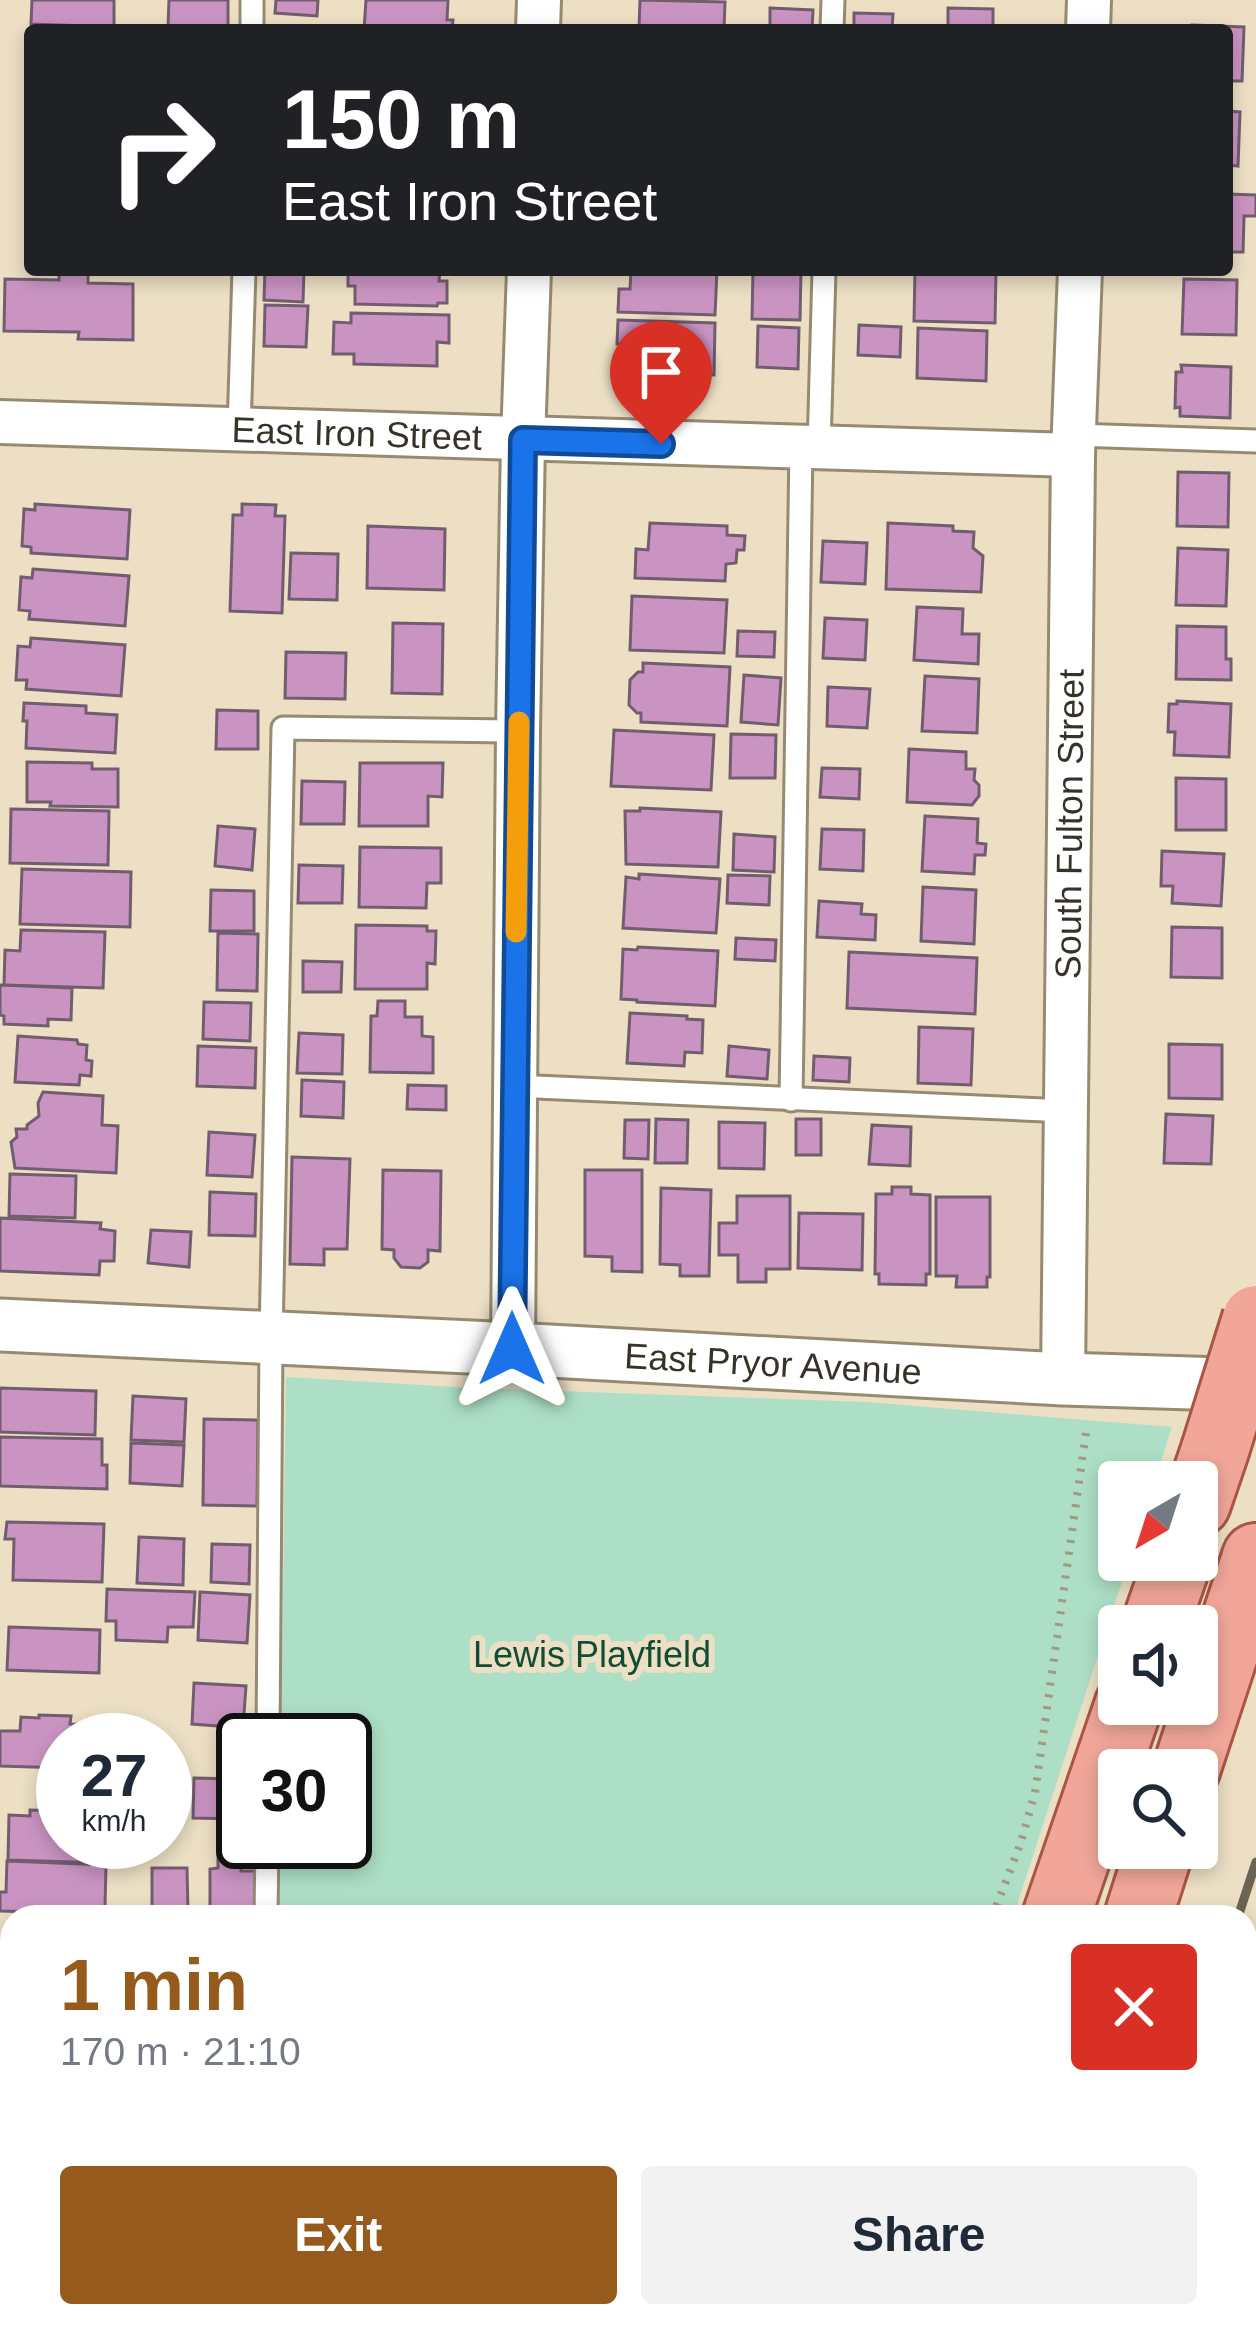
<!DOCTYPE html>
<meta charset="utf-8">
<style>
body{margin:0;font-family:Arial,sans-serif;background:#f2f2f3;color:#1f2937;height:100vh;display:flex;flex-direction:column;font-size:45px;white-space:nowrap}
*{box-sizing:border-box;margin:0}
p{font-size:39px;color:#747a83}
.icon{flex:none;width:66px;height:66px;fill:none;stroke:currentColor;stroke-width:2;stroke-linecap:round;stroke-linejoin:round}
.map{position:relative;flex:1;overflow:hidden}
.drawer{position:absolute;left:0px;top:1905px;width:1257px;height:423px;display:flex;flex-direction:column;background:#fff;border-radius:36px 36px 0 0;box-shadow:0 6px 18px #0003}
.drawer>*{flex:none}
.guide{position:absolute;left:24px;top:24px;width:1209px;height:252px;border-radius:12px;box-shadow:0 6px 18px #0003;background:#202124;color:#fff;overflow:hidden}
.needle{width:78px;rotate:219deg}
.tools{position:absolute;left:1098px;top:1461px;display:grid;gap:24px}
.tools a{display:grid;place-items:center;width:120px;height:120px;border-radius:12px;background:#fff;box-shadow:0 6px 18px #0003;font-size:60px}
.speed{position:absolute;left:36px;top:1713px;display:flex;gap:24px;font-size:60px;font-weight:700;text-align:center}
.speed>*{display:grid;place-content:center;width:156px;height:156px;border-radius:50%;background:#fff;box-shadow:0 6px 18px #0003;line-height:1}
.speed small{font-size:30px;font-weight:400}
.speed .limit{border:6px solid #111;border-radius:18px;background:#fff;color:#111}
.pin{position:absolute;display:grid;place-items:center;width:102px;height:102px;color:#fff;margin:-123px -51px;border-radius:50% 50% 50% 0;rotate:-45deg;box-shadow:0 0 12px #0007}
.pin .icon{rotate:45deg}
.me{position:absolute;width:132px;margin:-66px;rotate:0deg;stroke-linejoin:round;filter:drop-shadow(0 0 9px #0008)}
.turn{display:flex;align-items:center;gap:42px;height:252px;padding:0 60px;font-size:54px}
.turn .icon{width:156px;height:156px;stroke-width:2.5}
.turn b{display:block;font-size:84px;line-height:102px}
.round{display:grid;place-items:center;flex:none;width:126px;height:126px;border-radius:12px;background:#f2f2f3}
.overview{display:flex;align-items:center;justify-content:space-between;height:204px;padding:0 60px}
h1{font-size:72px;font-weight:600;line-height:90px;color:#965a1c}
.cta{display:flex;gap:24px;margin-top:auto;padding:24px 60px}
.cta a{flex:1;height:138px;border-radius:12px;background:#965a1c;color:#fff;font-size:48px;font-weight:600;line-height:138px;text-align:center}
.cta a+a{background:#f2f2f3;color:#1f2937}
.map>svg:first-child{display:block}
.green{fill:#addfc6}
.building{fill:#ca94c2;stroke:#725d6f;stroke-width:3}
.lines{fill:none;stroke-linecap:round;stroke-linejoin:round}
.service-casing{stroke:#968a71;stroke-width:27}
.minor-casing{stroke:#968a71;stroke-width:48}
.tertiary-casing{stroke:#968a71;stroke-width:57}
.primary-casing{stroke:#aa5645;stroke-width:72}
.path{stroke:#a29984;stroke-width:8;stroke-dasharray:3 9;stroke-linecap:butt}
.service{stroke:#fff;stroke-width:21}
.minor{stroke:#fff;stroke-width:42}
.tertiary{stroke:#fff;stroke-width:51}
.primary{stroke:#f1a699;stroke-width:66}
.rail{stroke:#6b6354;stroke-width:9}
.primary-bridge-casing{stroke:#aa5645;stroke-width:72;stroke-linecap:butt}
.primary-bridge{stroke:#f1a699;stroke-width:66}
.route-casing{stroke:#114b97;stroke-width:30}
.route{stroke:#1a73e8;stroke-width:21}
.slow{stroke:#f59e0b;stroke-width:21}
.labels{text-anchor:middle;stroke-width:12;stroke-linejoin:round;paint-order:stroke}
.street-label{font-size:36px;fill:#373228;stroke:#ecdfc4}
.park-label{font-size:36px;fill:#114c35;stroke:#ecdfc4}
</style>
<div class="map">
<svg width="1256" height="2327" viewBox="0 0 1256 2327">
<rect width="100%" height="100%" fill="#ecdfc4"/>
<g class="green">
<polygon points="286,1377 473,1388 866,1402 1172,1427 1154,1482 1119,1482 1119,1560 1129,1560 1013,1917 278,1917 279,1842 345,1842 345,1740 281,1740"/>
<polygon points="1256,1940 1256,2098 1245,2142 1245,1973"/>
<polygon points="524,2316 885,2316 881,2327 523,2327"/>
</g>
<g class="building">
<polygon points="32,0 114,0 114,27 31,24"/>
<polygon points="169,0 228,0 228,29 168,27"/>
<polygon points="276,0 318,0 317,16 275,13"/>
<polygon points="366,0 448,0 447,20 453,20 452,30 364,30"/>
<polygon points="640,0 725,2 724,30 625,30 639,29"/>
<polygon points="770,8 813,10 812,30 770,30"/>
<polygon points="948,8 993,9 993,26 999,26 999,30 948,30"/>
<polygon points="854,13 893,14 892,30 854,30"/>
<polygon points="1192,25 1244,27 1242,81 1227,81 1227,30 1192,30"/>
<polygon points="1227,111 1240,112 1238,166 1227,165"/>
<polygon points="1227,194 1256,195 1256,216 1244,216 1243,252 1227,252"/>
<polygon points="265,270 304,270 303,302 264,300"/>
<polygon points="348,270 440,270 439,281 447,281 447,303 438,303 437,306 355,304 355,286 348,286"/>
<polygon points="631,270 717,270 715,315 618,312 619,289 630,289"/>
<polygon points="753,270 801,270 800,320 752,319"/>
<polygon points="915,270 996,271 995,323 914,321"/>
<polygon points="59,273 88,273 88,283 133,284 133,340 78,339 79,332 4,331 5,279 59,280"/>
<polygon points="1184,279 1237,280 1236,335 1182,334"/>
<polygon points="265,305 308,306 306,347 264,346"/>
<polygon points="351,313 449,315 449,343 437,342 437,366 354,364 354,354 333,354 334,322 351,323"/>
<polygon points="618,320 715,323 714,375 628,372 629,344 617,344"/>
<polygon points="859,325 901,327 900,357 858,355"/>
<polygon points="758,326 799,328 798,369 757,367"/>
<polygon points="918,328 987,331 986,381 917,378"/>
<polygon points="1181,365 1231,367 1230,418 1180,416 1180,407 1175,408 1176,372 1182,372"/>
<polygon points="1178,472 1229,473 1228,527 1177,526"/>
<polygon points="35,504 130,510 127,559 31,553 31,547 22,546 24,509 35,510"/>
<polygon points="242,504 276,505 275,516 285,516 282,613 230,611 233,515 242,515"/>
<polygon points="650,523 727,526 727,535 745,536 744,550 737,550 736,563 726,564 725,581 635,578 636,549 648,550"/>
<polygon points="888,523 953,526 953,531 974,532 973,548 983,556 981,592 886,589"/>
<polygon points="368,526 445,529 444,590 367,588"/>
<polygon points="823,541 867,543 865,584 821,582"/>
<polygon points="1178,548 1228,550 1226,606 1176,605"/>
<polygon points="291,553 338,554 337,600 289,599"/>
<polygon points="33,569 129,576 125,626 29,619 30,611 19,610 21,577 32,578"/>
<polygon points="632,596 727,600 724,653 630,650"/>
<polygon points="917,607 963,609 962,634 979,634 978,664 914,660"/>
<polygon points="825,618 867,620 865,660 823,658"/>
<polygon points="393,623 443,624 442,694 392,693"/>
<polygon points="1177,626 1226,627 1226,659 1231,659 1231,680 1176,679"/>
<polygon points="738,631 775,632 774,657 737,656"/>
<polygon points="31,638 125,645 121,696 26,689 27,680 16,680 18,646 30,647"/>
<polygon points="286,652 346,653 345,699 285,698"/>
<polygon points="643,663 730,667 727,726 641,722 641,713 637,713 629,705 630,680 638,672 643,672"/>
<polygon points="744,675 781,678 778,725 741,722"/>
<polygon points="925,676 979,679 977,733 922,731"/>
<polygon points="828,687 870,689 867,728 827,726"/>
<polygon points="1177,701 1231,704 1229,757 1174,755 1175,732 1168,732 1169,704 1177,704"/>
<polygon points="24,703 86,706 86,713 117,715 115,753 26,748 27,721 23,721"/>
<polygon points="217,710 258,711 258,749 216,749"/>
<polygon points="614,730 714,735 711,790 611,786"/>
<polygon points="731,734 776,735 775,778 730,778"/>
<polygon points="909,749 966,752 966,769 975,769 974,780 979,785 979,796 972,805 907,802"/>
<polygon points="27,762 92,763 92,769 118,769 118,807 50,806 51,802 27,802"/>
<polygon points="360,763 443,763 442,797 428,796 428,826 359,826"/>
<polygon points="822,768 860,769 859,799 820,797"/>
<polygon points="1176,778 1226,779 1226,830 1176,830"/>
<polygon points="302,781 345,782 344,824 301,824"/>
<polygon points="640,808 721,812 718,867 626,864 625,811 640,811"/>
<polygon points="11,809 109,811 108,865 10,863"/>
<polygon points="925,816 978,819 977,843 986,844 985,855 975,855 974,874 922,871"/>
<polygon points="218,826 255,829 252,870 215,866"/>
<polygon points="822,829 864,830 863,871 820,869"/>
<polygon points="734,834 775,837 774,872 733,870"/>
<polygon points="360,847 441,848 441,883 427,883 426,908 359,907"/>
<polygon points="1162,851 1224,854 1221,906 1172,903 1173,886 1161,886"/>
<polygon points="299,865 343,866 342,903 298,903"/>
<polygon points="22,869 131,872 130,927 20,924"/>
<polygon points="639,874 720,879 716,933 623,928 626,877 639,879"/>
<polygon points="728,875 770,876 769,905 727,903"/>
<polygon points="923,887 976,890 974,944 921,941"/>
<polygon points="211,890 254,891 254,931 210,931"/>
<polygon points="819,901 862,904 861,914 876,915 875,940 817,937"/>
<polygon points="356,925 427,926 427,931 436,931 435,964 427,963 427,989 355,989"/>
<polygon points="1172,927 1222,928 1222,978 1171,977"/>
<polygon points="21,930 105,932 103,988 4,985 5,950 20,951"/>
<polygon points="218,933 258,934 257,991 217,990"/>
<polygon points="736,938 776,940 775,961 735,959"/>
<polygon points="638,947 718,951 715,1006 637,1002 637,1000 621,999 623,949 637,950"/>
<polygon points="849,952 977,958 975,1014 847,1008"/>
<polygon points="303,961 342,962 341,992 303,992"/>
<polygon points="0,985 72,988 71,1020 48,1019 48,1026 4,1024 4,1016 0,1015"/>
<polygon points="378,1001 405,1001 405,1017 422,1017 422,1036 433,1037 433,1073 370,1072 371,1016 377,1016"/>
<polygon points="204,1002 251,1003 250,1041 203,1039"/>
<polygon points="630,1013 687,1016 687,1019 703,1020 702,1053 685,1052 684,1066 627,1063"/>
<polygon points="919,1027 973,1029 971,1085 918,1083"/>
<polygon points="299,1033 343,1035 342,1074 297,1073"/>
<polygon points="18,1036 77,1040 78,1044 87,1045 86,1060 92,1061 91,1076 80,1075 79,1085 15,1082"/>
<polygon points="1169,1044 1222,1045 1222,1099 1169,1098"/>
<polygon points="198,1046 256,1048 255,1088 197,1086"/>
<polygon points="729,1046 769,1050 767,1079 727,1076"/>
<polygon points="814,1056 850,1058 849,1082 813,1080"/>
<polygon points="302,1080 344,1082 343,1118 301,1116"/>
<polygon points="408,1085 446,1086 446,1110 407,1109"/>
<polygon points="43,1092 103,1096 102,1125 118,1126 116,1173 15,1168 11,1142 17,1137 16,1129 27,1129 27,1125 39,1116 38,1103"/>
<polygon points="1166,1114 1213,1116 1211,1164 1164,1163"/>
<polygon points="656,1119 688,1120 687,1163 655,1163"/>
<rect x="796" y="1119" width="25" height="36"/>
<polygon points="625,1120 649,1120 648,1159 624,1158"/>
<polygon points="719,1122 765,1123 764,1169 719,1168"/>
<polygon points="872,1125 911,1127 910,1166 869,1164"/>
<polygon points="209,1132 255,1135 252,1177 207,1175"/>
<polygon points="292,1157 350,1159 347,1249 324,1249 324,1265 290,1264"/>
<polygon points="383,1170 441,1171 440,1251 428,1250 428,1262 420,1268 401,1267 394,1258 394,1250 382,1249"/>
<polygon points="585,1170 642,1170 642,1272 612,1271 612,1257 585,1256"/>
<polygon points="10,1174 76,1176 75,1218 9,1216"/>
<polygon points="892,1187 911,1187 911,1194 930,1195 930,1274 926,1274 926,1285 879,1284 879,1274 875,1274 876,1194 892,1194"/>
<polygon points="661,1188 711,1190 709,1276 680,1276 680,1265 660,1264"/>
<polygon points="210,1192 256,1194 255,1236 209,1235"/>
<polygon points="737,1196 790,1196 790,1269 766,1269 766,1282 738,1282 738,1255 719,1255 719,1223 737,1223"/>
<polygon points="936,1197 990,1197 990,1277 987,1277 987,1287 956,1287 957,1276 936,1276"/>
<polygon points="799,1213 863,1214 862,1270 798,1268"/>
<polygon points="0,1218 101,1223 100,1229 115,1231 114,1261 100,1261 99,1275 0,1271"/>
<polygon points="151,1230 191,1232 189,1267 148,1263"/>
<polygon points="0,1388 96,1391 95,1435 0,1432"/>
<polygon points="133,1396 186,1399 184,1442 131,1440"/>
<polygon points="204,1419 258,1420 257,1506 203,1505"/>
<polygon points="0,1437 102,1439 102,1465 107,1465 107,1489 0,1486"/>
<polygon points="131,1443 184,1445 182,1486 130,1483"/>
<polygon points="7,1522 104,1524 102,1582 13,1580 14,1539 5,1539"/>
<polygon points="139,1537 184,1539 183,1585 137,1583"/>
<polygon points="212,1544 250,1545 249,1584 211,1582"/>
<polygon points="107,1589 195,1592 193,1627 168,1627 167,1642 116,1640 116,1621 106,1621"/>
<polygon points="200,1592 250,1595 247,1643 198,1640"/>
<polygon points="9,1627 100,1630 99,1673 7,1670"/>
<polygon points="194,1683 246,1686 243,1728 192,1724"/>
<polygon points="39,1715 71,1716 70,1724 98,1725 98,1740 63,1740 63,1768 0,1766 0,1731 20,1731 21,1717 39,1718"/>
<polygon points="194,1778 238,1779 238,1819 193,1818"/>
<polygon points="30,1810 63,1811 63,1842 108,1842 107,1863 8,1860 9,1815 30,1816"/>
<polygon points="218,1853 241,1853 241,1871 255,1871 255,1917 210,1917 210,1869 218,1868"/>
<polygon points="7,1861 106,1865 105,1907 91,1907 90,1917 32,1916 33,1912 0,1911 0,1892 6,1892"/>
<polygon points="152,1868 187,1868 188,1912 152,1912"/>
<polygon points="12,2080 12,2133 1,2130 3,2120 0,2119 0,2096 7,2097"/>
<polygon points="1,2182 12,2184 12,2228 0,2225"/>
<polygon points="2,2257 12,2259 12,2316 0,2313"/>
<polygon points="13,2316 84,2316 82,2327 67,2327"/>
<polygon points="187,2316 242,2316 239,2327 185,2327"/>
</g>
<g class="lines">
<g class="service-casing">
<g id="service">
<polyline points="252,30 252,0"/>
<polyline points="832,30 833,0"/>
<polyline points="239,430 244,270"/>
<polyline points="1075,435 1256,441"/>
<polyline points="819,448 824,270"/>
<polyline points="514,1086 1067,1111"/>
<polyline points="791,1100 801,447"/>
<polyline points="268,1740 271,1339 283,728 518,731"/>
<polyline points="266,1917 267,1842"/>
<polyline points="1245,2216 1256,2172"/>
<polyline points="260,2327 260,2316"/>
<polyline points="590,2327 591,2316"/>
</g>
</g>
<g class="minor-casing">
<g id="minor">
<polyline points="538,30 539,0"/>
<polyline points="1088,30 1089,0"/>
<path id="s1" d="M 0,422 L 1073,455"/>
<polyline points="513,1349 518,731 523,440 529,270"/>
<path id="s2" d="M 1063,1379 L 1073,455 L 1080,270"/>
<polyline points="0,1980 12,1982"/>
<polyline points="1245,2225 1256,2228"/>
</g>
</g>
<g class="tertiary-casing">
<g id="tertiary">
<path id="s3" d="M 0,1325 L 513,1349 L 1063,1379 L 1256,1385"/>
</g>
</g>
<g class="primary-casing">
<g id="primary">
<polyline points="1197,1503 1215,1450"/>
<polyline points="1155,1626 1178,1560"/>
<polyline points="1186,1770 1256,1557"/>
<polyline points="1056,1917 1129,1704"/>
<polyline points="1138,1917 1160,1848"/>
<polyline points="923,2327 927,2316"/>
<polyline points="1003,2327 1006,2316"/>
</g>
</g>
<g class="path">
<polyline points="992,1917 1020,1845 1035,1793 1086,1433"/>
<polyline points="755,2327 762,2316"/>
</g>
<use href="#service" class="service"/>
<use href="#minor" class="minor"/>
<use href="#tertiary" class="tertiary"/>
<use href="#primary" class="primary"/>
<g class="rail">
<polyline points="1238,1917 1256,1862"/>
<polyline points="1105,2327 1108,2316"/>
</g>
<g class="primary-bridge-casing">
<polyline id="primary-bridge" points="1215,1450 1256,1319"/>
</g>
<use href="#primary-bridge" class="primary-bridge"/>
</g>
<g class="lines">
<g class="route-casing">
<polyline id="route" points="512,1349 523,440 661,444"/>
</g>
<use href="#route" class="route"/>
<polyline class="slow" points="516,932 519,722"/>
</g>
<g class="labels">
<g class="street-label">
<text dy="13" stroke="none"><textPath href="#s1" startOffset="357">East Iron Street</textPath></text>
<text dy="13" stroke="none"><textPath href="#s2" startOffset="555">South Fulton Street</textPath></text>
<text dy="13" stroke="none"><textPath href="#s3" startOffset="774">East Pryor Avenue</textPath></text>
</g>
<g class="park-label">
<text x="592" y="1667">Lewis Playfield</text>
</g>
</g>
</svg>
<div class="tools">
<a><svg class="needle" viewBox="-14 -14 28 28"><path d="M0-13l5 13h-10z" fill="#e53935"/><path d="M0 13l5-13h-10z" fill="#747a83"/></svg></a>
<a><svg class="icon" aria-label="sound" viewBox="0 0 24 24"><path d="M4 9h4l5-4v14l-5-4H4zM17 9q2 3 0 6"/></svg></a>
<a><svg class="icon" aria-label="search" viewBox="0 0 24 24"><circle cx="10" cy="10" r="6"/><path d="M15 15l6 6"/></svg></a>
</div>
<div class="speed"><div>27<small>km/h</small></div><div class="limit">30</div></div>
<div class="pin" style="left:661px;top:444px;background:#d93025"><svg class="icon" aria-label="arrive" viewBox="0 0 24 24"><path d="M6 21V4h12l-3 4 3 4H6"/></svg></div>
<svg class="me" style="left:512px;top:1349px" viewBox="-20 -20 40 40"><path d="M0-17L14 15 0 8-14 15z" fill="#1a73e8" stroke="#fff" stroke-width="4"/></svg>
<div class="guide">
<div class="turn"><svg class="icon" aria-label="right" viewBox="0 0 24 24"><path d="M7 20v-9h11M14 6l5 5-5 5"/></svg><div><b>150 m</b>East Iron Street</div></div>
</div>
<section class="drawer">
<div class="overview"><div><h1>1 min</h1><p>170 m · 21:10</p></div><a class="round" style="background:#d93025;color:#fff"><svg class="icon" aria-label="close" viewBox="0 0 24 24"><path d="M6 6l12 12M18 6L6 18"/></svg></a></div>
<div class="cta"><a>Exit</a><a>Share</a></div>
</section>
</div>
